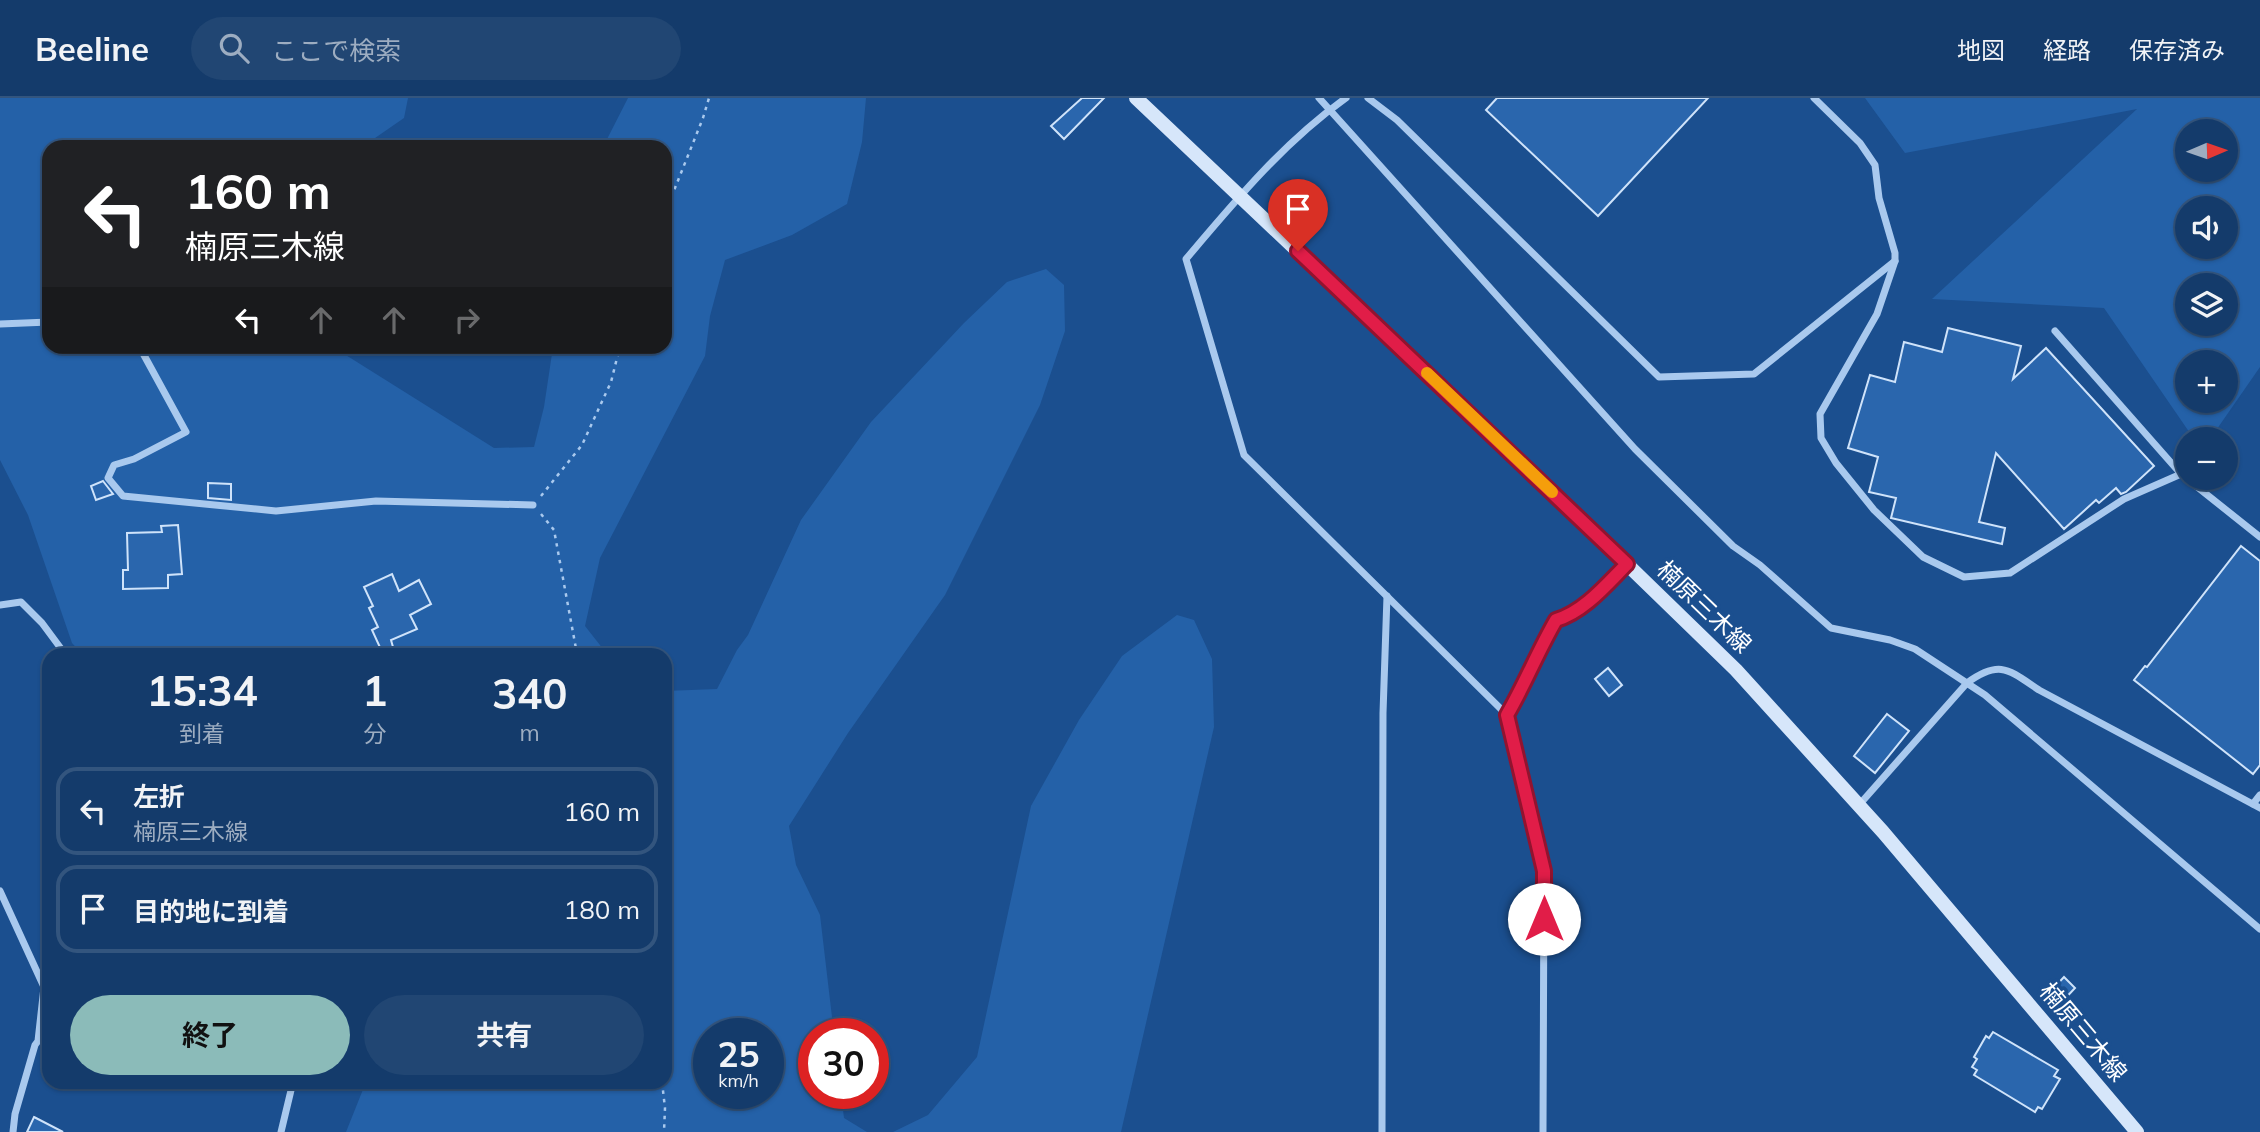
<!DOCTYPE html>
<html lang="ja">
<meta charset="utf-8">
<style>
body{margin:0;font-family:Mulish,"Noto Sans JP",sans-serif;background:#214673;color:#f1f3f6;height:100vh;display:flex;flex-direction:column;font-size:26px;white-space:nowrap}
*{box-sizing:border-box;margin:0}
p{font-size:23px;color:#9dadc1}
.icon{flex:none;width:38px;height:38px;fill:none;stroke:currentColor;stroke-width:2;stroke-linecap:round;stroke-linejoin:round}
.map{position:relative;flex:1;overflow:hidden}
.side{position:absolute;left:42px;top:550px;width:630px;height:441px;display:flex;flex-direction:column;background:#143b6b;border-radius:21px;box-shadow:0 2px 5px #0004,0 0 0 2px #33557e}
.side>*{flex:none}
.banner{position:absolute;left:42px;top:42px;width:630px;height:214px;border-radius:21px;box-shadow:0 2px 5px #0004,0 0 0 2px #33557e;background:#202124;color:#fff;overflow:hidden}
.needle{width:46px;rotate:88deg}
.controls{position:absolute;left:2175px;top:21px;display:grid;gap:14px}
.controls a{display:grid;place-items:center;width:63px;height:63px;border-radius:50%;background:#143b6b;box-shadow:0 2px 5px #0004,0 0 0 2px #33557e;font-size:35px}
.speed{position:absolute;left:693px;top:920px;display:flex;gap:14px;font-size:35px;font-weight:700;text-align:center}
.speed>*{display:grid;place-content:center;width:91px;height:91px;border-radius:50%;background:#143b6b;box-shadow:0 2px 5px #0004,0 0 0 2px #33557e;line-height:1}
.speed small{font-size:18px;font-weight:400}
.speed .limit{border:10px solid #d22;background:#fff;color:#111}
.pin{position:absolute;display:grid;place-items:center;width:60px;height:60px;color:#fff;margin:-72px -30px;border-radius:50% 50% 50% 0;rotate:-45deg;box-shadow:0 0 7px #0007}
.pin .icon{rotate:45deg}
.me{position:absolute;width:77px;margin:-38px;rotate:0deg;stroke-linejoin:round;filter:drop-shadow(0 0 5px #0008)}
.turn{display:flex;align-items:center;gap:24px;height:147px;padding:0 28px;font-size:32px}
.turn .icon{width:91px;height:91px;stroke-width:2.5}
.turn b{display:block;font-size:49px;line-height:60px}
.lanes{display:flex;align-items:center;height:66px;padding:0 28px;background:#0003;justify-content:center;gap:35px;direction:ltr}
.lanes .off{opacity:.35}
.eta{display:flex;justify-content:space-evenly;align-items:center;height:119px;text-align:center}
.eta b{font-size:42px;font-weight:700;line-height:49px}
.action{display:flex;gap:14px;margin-top:auto;padding:14px 28px}
.action a{flex:1;height:80px;border-radius:42px;background:#8bbbb9;color:#111;font-size:28px;font-weight:700;line-height:80px;text-align:center}
.action a+a{background:#214673;color:#f1f3f6}
ul{padding:0;list-style:none}
li{display:flex;align-items:center;gap:21px;height:88px;margin:0 14px 10px;padding:0 14px;border:4px solid #33557e;border-radius:21px}
li div{flex:1}
li b{display:block;font-size:26px}
li em{font-style:normal}
header{display:flex;align-items:center;gap:42px;box-sizing:border-box;height:98px;padding:0 35px;background:#143b6b;border-bottom:2px solid #33557e}
header strong{font-size:33px}
nav{display:flex;gap:38px;margin-inline-start:auto;font-size:24px}
.search{width:490px;height:63px;background:#214673;display:flex;align-items:center;gap:18px;box-sizing:border-box;padding:0 24px;border-radius:38px;color:#9dadc1;font-size:26px}
.map>svg:first-child{display:block}
.green{fill:#2461a8;fill-rule:evenodd}
.building{fill:#2a66ad;stroke:#cfe3fa;stroke-width:2}
.lines{fill:none;stroke-linecap:round;stroke-linejoin:round}
.path{stroke:#a9c9ee;stroke-width:2.5;stroke-dasharray:3.5 5;stroke-linecap:butt}
.street{stroke:#a9c9ee;stroke-width:7}
.secondary{stroke:#d6e6fa;stroke-width:14}
.route-casing{stroke:#92132f;stroke-width:18}
.route{stroke:#e11d48;stroke-width:12}
.slow{stroke:#f59e0b;stroke-width:12}
.labels{text-anchor:middle;stroke-width:7;stroke-linejoin:round;paint-order:stroke}
.street-label{font-size:24px;fill:#fff;stroke:#1b4f8f}
</style>
<header>
<strong>Beeline</strong>
<div class="search"><svg class="icon" aria-label="search" viewBox="0 0 24 24"><circle cx="10" cy="10" r="6"/><path d="M15 15l6 6"/></svg>ここで検索</div>
<nav><a>地図</a><a>経路</a><a>保存済み</a></nav>
</header>
<div class="map">
<svg width="2260" height="1034" viewBox="0 0 2260 1034">
<rect width="100%" height="100%" fill="#1b4f8f"/>
<g class="green">
<polygon points="0,0 408,0 404,20 362,49 49,49 49,248 333,249 494,350 534,349 544,309 553,249 665,248 665,49 603,49 628,0 866,0 862,44 847,106 792,137 725,162 710,218 705,258 600,460 585,528 607,556 82,556 72,545 28,417 0,362"/>
<path d="M 1865,0 L 2260,0 L 2260,269 L 2210,341 L 2194,341 L 2104,210 L 1932,201 L 2137,11 L 1905,55 ZM 2188,33 L 2226,33 L 2226,72 L 2188,72 ZM 2188,110 L 2226,110 L 2226,149 L 2188,149 ZM 2188,187 L 2226,187 L 2226,226 L 2188,226 ZM 2188,264 L 2226,264 L 2226,303 L 2188,303 Z"/>
<path d="M 1046,171 L 1064,187 L 1065,233 L 1040,307 L 945,497 L 848,635 L 789,728 L 796,767 L 820,817 L 834,936 L 814,936 L 814,996 L 841,996 L 844,1020 L 867,1034 L 346,1034 L 366,984 L 665,984 L 665,593 L 717,591 L 737,552 L 748,537 L 801,422 L 871,324 L 964,225 L 1007,184 ZM 709,936 L 768,936 L 768,996 L 709,996 Z"/>
<polygon points="1177,517 1194,522 1212,561 1214,629 1121,1034 893,1034 928,1017 977,959 1031,708 1079,622 1122,558"/>
</g>
<g class="building">
<polygon points="1082,0 1104,0 1064,41 1051,28"/>
<polygon points="1497,0 1708,0 1598,118 1486,12"/>
<polygon points="1948,230 2021,248 2013,281 2046,250 2154,368 2126,394 2121,396 2116,390 2099,405 2096,402 2064,431 1996,355 1979,424 2005,430 2002,446 1891,420 1896,400 1869,394 1878,359 1848,350 1870,277 1895,284 1904,244 1942,254"/>
<polygon points="103,383 113,396 96,402 91,388"/>
<polygon points="208,385 231,386 231,402 208,400"/>
<polygon points="178,427 182,476 168,477 168,490 123,491 123,472 128,472 127,435 162,434 161,428"/>
<polygon points="2241,448 2260,463 2260,667 2253,676 2134,582 2145,568 2147,569"/>
<polygon points="392,476 399,493 419,482 431,506 410,517 417,531 391,542 395,556 383,556 372,532 378,529 369,510 373,508 364,489"/>
<polygon points="1608,570 1622,587 1609,598 1595,581"/>
<polygon points="1887,616 1909,633 1875,675 1854,658"/>
<polygon points="2064,879 2075,890 2060,906 2049,895"/>
<polygon points="1993,934 2058,972 2054,978 2060,981 2042,1011 2038,1009 2035,1014 1974,977 1977,972 1972,969 1977,961 1974,959 1986,938 1989,940"/>
<polygon points="34,1019 63,1034 27,1034"/>
</g>
<g class="lines">
<g class="path">
<polyline points="665,115 703,20 709,0"/>
<polyline points="541,398 582,347 611,284 620,248"/>
<polyline points="541,416 554,432 577,556"/>
<polyline points="662,984 665,1010 664,1034"/>
</g>
<g class="street">
<polyline points="1319,0 1635,351 1733,448 1760,467 1831,530 1890,542 1915,551 1985,597 2260,831"/>
<path d="M 1346,0 C 1284,44 1235,103 1186,161 L 1244,357 L 1507,617 L 1544,773 L 1543,1034"/>
<polyline points="1368,0 1397,22 1659,279 1754,276 1895,163"/>
<polyline points="1814,0 1860,45 1875,67 1879,100 1895,155 1895,163 1877,216 1820,316 1821,340 1836,365 1874,412 1923,459 1964,479 2010,475 2124,401 2181,376"/>
<polyline points="0,226 49,224"/>
<polyline points="2055,233 2181,376 2260,439"/>
<polyline points="139,248 186,334 134,361 114,367 108,380 123,398 276,413 376,403 533,407"/>
<polyline points="0,507 21,504 42,525 65,556"/>
<path d="M 1507,617 C 1525,586 1538,553 1556,521 C 1584,514 1606,487 1627,467"/>
<polyline points="2253,706 2260,697"/>
<path d="M 1859,707 L 1967,585 C 2000,561 2009,572 2039,592 L 2260,710"/>
<polyline points="0,793 44,889 38,943 35,947 15,1016 13,1034"/>
<polyline points="281,1034 293,984"/>
<polyline points="1382,1034 1383,615 1387,498"/>
</g>
<polyline class="secondary" points="1136,0 1568,409 1736,572 1883,734 2137,1034"/>
</g>
<g class="lines">
<g class="route-casing">
<path id="route" d="M 1298,153 L 1627,466 C 1607,486 1584,514 1556,522 C 1538,553 1525,586 1507,617 L 1544,773 L 1544,821"/>
</g>
<use href="#route" class="route"/>
<polyline class="slow" points="1427,275 1552,394"/>
</g>
<g class="labels">
<g class="street-label">
<text transform="translate(1704 509) rotate(44)" y="8">楠原三木線</text>
<text transform="translate(2083 934) rotate(50)" y="8">楠原三木線</text>
</g>
</g>
</svg>
<div class="controls">
<a><svg class="needle" viewBox="-14 -14 28 28"><path d="M0-13l5 13h-10z" fill="#e53935"/><path d="M0 13l5-13h-10z" fill="#9dadc1"/></svg></a>
<a><svg class="icon" aria-label="sound" viewBox="0 0 24 24"><path d="M4 9h4l5-4v14l-5-4H4zM17 9q2 3 0 6"/></svg></a>
<a><svg class="icon" aria-label="layers" viewBox="0 0 24 24"><path d="M12 4l9 5-9 5-9-5zM3 14l9 5 9-5"/></svg></a>
<a>+</a>
<a>−</a>
</div>
<div class="speed"><div>25<small>km/h</small></div><div class="limit">30</div></div>
<div class="pin" style="left:1298px;top:153px;background:#d93025"><svg class="icon" aria-label="arrive" viewBox="0 0 24 24"><path d="M6 21V4h12l-3 4 3 4H6"/></svg></div>
<svg class="me" style="left:1544px;top:821px" viewBox="-20 -20 40 40"><circle r="19" fill="#fff"/><path d="M0-13L10 11 0 6-10 11z" fill="#e11d48"/></svg>
<div class="banner">
<div class="turn"><svg class="icon" aria-label="left" viewBox="0 0 24 24"><path d="M17 20v-9H6M10 6l-5 5 5 5"/></svg><div><b>160 m</b>楠原三木線</div></div>
<div class="lanes"><svg class="icon" aria-label="left" viewBox="0 0 24 24"><path d="M17 20v-9H6M10 6l-5 5 5 5"/></svg><svg class="icon off" aria-label="ahead" viewBox="0 0 24 24"><path d="M12 20V5M6 11l6-6 6 6"/></svg><svg class="icon off" aria-label="ahead" viewBox="0 0 24 24"><path d="M12 20V5M6 11l6-6 6 6"/></svg><svg class="icon off" aria-label="right" viewBox="0 0 24 24"><path d="M7 20v-9h11M14 6l5 5-5 5"/></svg></div>
</div>
<section class="side">
<div class="eta">
<div><b>15:34</b><p>到着</p></div>
<div><b>1</b><p>分</p></div>
<div><b>340</b><p>m</p></div>
</div>
<ul>
<li><svg class="icon" aria-label="left" viewBox="0 0 24 24"><path d="M17 20v-9H6M10 6l-5 5 5 5"/></svg><div><b>左折</b><p>楠原三木線</p></div><em>160 m</em></li>
<li><svg class="icon" aria-label="arrive" viewBox="0 0 24 24"><path d="M6 21V4h12l-3 4 3 4H6"/></svg><div><b>目的地に到着</b></div><em>180 m</em></li>
</ul>
<div class="action"><a>終了</a><a>共有</a></div>
</section>
</div>
